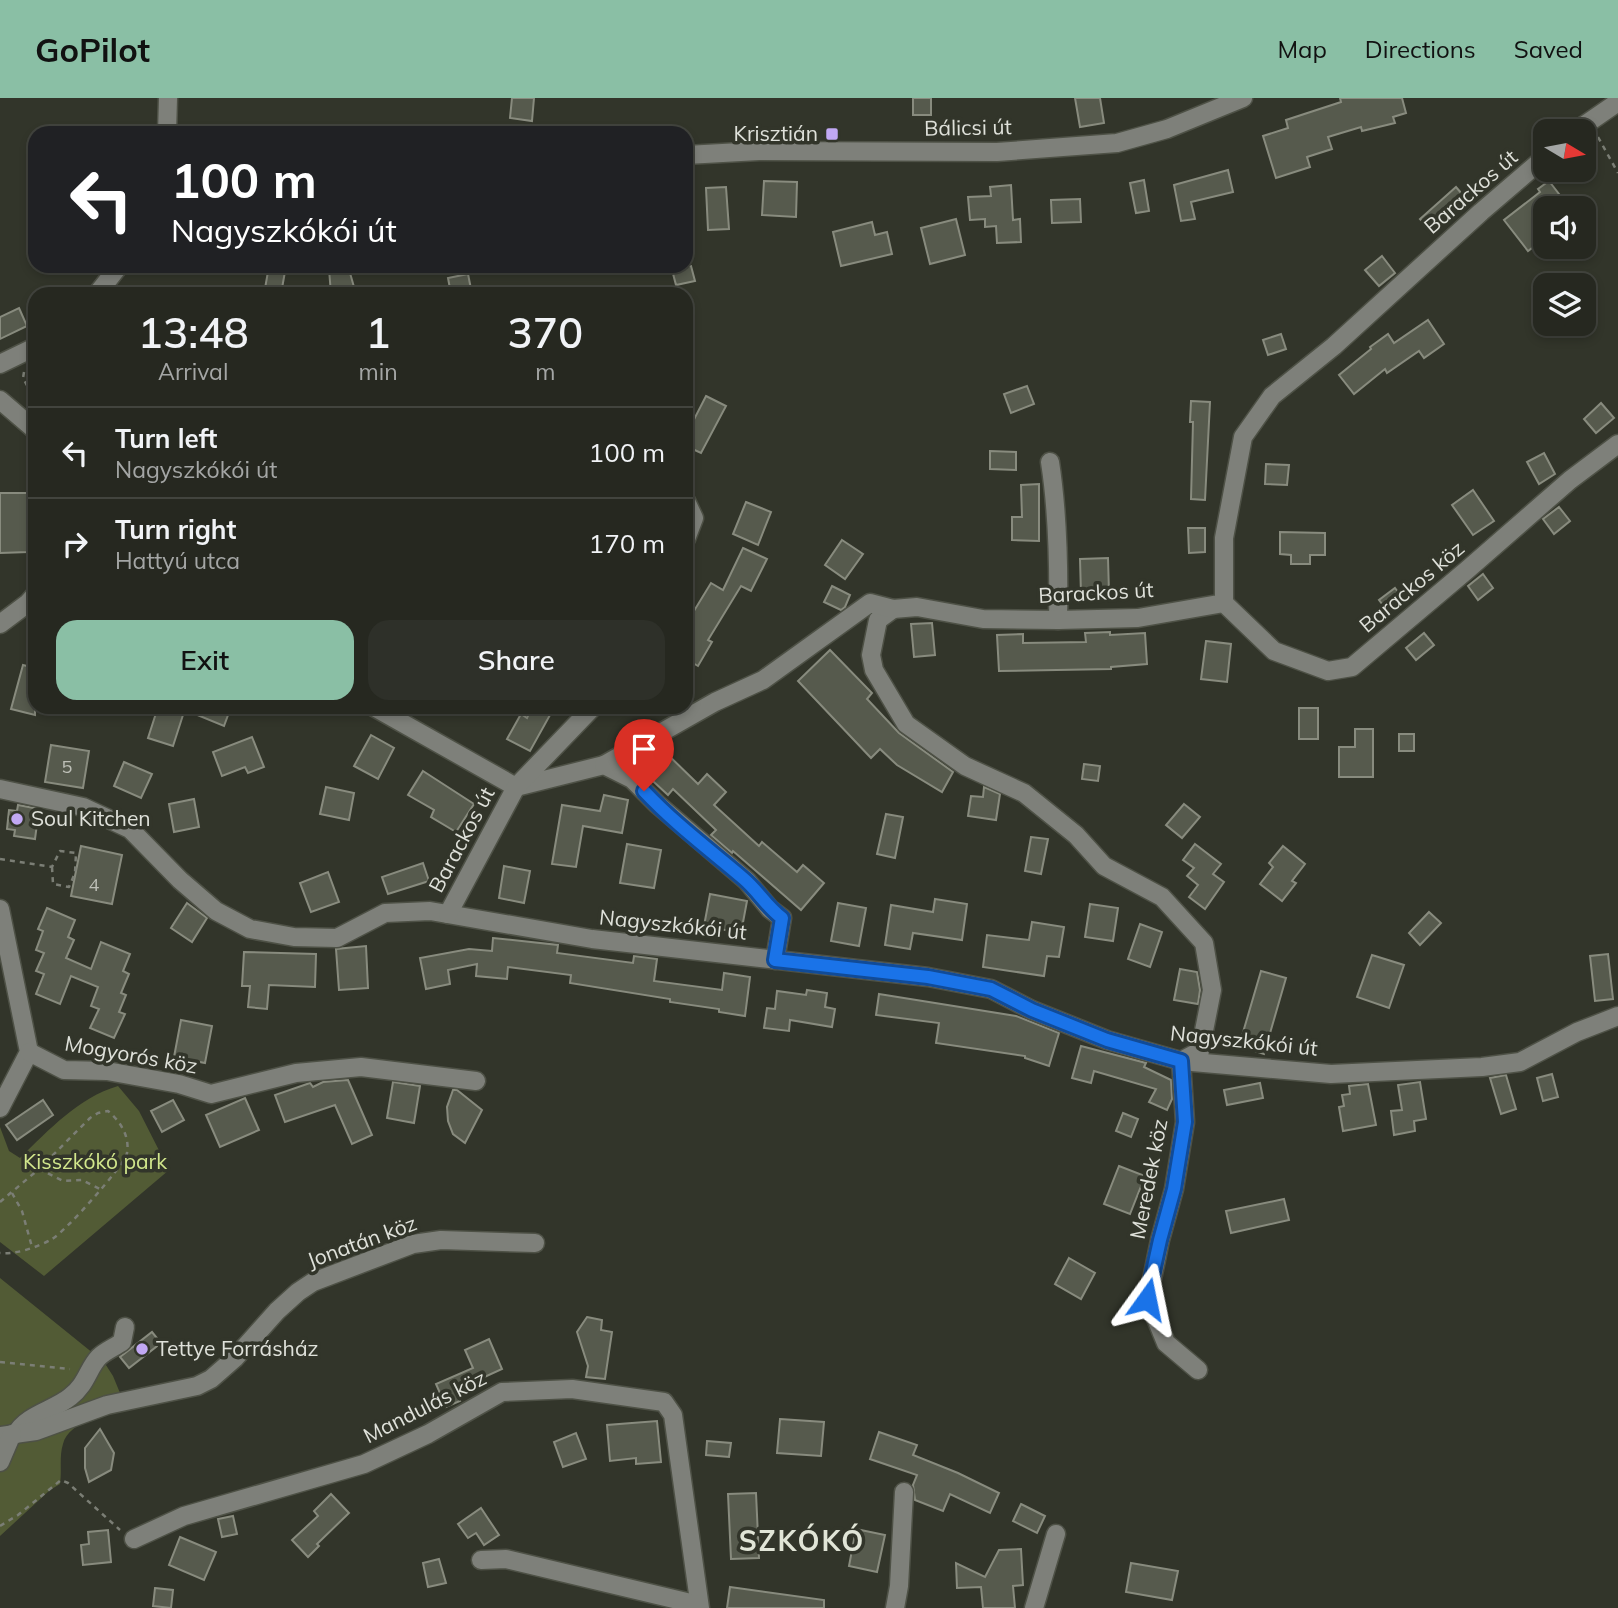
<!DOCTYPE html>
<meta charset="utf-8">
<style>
body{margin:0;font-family:Mulish,sans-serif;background:#2e3029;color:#f1f3f6;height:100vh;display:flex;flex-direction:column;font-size:26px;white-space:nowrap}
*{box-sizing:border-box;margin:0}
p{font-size:23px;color:#a4a6a5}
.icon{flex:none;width:38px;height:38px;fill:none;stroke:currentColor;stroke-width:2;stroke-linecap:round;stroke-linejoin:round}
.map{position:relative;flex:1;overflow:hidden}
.sheet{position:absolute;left:28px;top:189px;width:665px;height:427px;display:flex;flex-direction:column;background:#262820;border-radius:21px;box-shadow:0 4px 10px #0003,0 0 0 2px #42443e}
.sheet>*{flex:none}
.banner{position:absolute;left:28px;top:28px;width:665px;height:147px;border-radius:21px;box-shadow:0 4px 10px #0003,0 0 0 2px #42443e;background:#202124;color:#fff;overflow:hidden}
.needle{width:46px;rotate:100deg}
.fabs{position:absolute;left:1533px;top:21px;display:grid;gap:14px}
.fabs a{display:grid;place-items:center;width:63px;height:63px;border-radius:14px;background:#262820;box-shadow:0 4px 10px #0003,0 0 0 2px #42443e;font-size:35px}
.pin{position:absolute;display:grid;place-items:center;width:60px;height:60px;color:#fff;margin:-72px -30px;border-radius:50% 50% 50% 0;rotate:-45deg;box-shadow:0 0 7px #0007}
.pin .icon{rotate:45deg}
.me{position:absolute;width:77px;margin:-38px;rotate:12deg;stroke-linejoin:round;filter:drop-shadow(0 0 5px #0008)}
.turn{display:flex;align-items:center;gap:24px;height:147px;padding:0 28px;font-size:32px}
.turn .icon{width:91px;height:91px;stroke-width:2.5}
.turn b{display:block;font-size:49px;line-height:60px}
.eta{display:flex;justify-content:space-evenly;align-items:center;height:119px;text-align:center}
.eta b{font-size:42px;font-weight:600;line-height:49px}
.button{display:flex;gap:14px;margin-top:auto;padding:14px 28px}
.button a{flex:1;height:80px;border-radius:21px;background:#8abfa5;color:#111;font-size:28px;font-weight:600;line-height:80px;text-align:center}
.button a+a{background:#2e3029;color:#f1f3f6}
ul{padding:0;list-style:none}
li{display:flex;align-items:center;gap:21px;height:91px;padding:0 28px;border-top:2px solid #42443e}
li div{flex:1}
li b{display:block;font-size:26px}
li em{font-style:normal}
header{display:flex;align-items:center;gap:42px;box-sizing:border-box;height:98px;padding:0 35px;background:#8abfa5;color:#111}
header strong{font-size:33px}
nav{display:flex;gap:38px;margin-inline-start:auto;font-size:24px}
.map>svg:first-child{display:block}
.green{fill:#525b35}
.building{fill:#565a4d;stroke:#888b7e;stroke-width:2}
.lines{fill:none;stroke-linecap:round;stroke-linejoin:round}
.minor-casing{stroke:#4e5146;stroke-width:21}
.path{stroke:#7b7e75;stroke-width:2.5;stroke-dasharray:5 5;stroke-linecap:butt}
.minor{stroke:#7e807a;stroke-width:18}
.route-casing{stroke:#114b97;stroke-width:18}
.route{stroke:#1a73e8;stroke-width:12}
.poi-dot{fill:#c1a8f3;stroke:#32352a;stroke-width:2.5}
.labels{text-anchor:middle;stroke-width:7;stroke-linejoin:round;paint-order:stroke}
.number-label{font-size:18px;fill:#bdbfb7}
.street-label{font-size:21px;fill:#dfe1da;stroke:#32352a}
.poi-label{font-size:21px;fill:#dfe1da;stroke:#32352a;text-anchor:start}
.park-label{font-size:21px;fill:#d1e68c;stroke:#32352a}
.district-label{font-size:28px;font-weight:bold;letter-spacing:2px;fill:#e1e5d7;stroke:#32352a}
</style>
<header>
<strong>GoPilot</strong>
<nav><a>Map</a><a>Directions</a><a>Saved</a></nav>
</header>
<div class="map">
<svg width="1618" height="1510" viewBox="0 0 1618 1510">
<rect width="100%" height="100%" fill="#32352a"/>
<g class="green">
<path d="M 118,988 L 139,1013 L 169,1072 L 44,1178 L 0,1144 L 0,1029 L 9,1053 L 20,1060 C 50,1031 78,1000 118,988 Z"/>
<path d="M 0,1180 L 104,1264 L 113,1278 L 120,1295 C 108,1320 69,1322 63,1346 C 59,1358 62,1373 60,1386 L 50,1392 L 0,1438 Z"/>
</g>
<g class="building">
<polygon points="512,0 534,0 532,23 510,20"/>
<rect x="913" y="0" width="18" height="17"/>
<polygon points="1075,0 1100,0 1104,25 1080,29"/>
<polygon points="1340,0 1402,0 1406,15 1393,19 1395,25 1362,33 1361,29 1328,39 1332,51 1307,59 1310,69 1276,80 1263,38 1288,30 1286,22 1341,4"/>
<polygon points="1228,72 1233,94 1191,104 1195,121 1181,123 1174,87"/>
<polygon points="1144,82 1149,113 1136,115 1130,85"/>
<polygon points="764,83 797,84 796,119 762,117"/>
<polygon points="1549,83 1559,96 1539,110 1545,118 1545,140 1528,153 1504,122 1540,94 1538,91"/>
<polygon points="1011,87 1013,122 1020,121 1021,144 997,145 996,128 985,129 985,121 970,122 968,99 991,98 990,89"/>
<polygon points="726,89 729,131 708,132 706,90"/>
<polygon points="1456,89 1468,103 1433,135 1420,121"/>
<polygon points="1080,101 1081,124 1052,125 1051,102"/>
<polygon points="956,121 965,157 930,166 921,130"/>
<polygon points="872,124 875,137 887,134 892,156 841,168 833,134"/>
<polygon points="1382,158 1395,175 1379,188 1365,172"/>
<polygon points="269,168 286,168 281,196 264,196"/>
<polygon points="335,168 348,168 356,196 331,196 329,171"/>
<polygon points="671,168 691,168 695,183 676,187"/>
<polygon points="468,176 472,196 451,196 448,180"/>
<polygon points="19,210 27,228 0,241 0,219"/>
<polygon points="1428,222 1444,246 1424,260 1419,253 1387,275 1385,271 1354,296 1339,277 1371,251 1370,249 1388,236 1394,245"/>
<polygon points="1281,236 1286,251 1268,257 1263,242"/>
<polygon points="1027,288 1034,306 1011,315 1004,296"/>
<polygon points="706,298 726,308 701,355 686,348 686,337"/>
<polygon points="1191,303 1210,304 1205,402 1191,401 1193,324 1190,324"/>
<polygon points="1601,305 1614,320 1596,335 1584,321"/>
<polygon points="990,353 1016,354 1016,372 990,371"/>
<polygon points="1544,355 1555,376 1539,386 1527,364"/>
<polygon points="1266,366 1289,367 1287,387 1265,386"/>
<polygon points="1039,386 1039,443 1012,442 1012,419 1022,419 1021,387"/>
<polygon points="1473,392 1494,423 1473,437 1452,407"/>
<polygon points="0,395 28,395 28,405 34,404 35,420 30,420 30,437 27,437 28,454 0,455"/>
<polygon points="746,404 771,414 758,447 733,436"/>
<polygon points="1559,409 1570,423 1554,436 1543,421"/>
<polygon points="1188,430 1205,430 1205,454 1189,455"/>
<polygon points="1280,434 1325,435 1325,457 1310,457 1310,466 1291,466 1291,457 1280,456"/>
<polygon points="842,442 863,456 845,481 825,467"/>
<polygon points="743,450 767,461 751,493 741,488 708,542 712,544 698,568 686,561 686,526 711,485 723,492"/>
<polygon points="1108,460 1109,495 1081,496 1080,461"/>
<polygon points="1483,476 1493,490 1478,502 1468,488"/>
<polygon points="832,488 850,497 845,509 841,512 824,504"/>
<polygon points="1395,490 1405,503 1389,515 1379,502"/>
<polygon points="932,525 935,557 914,559 911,526"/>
<polygon points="1110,534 1110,537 1145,535 1147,566 1111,569 1111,571 999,573 997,537 1023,536 1023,545 1086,544 1085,535"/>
<polygon points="1424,535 1434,547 1416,562 1406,550"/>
<polygon points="1206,543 1231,546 1227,584 1201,581"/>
<polygon points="830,552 872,595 867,601 899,635 953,674 942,694 897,667 880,651 871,660 798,583"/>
<polygon points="23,567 35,570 35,617 11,611"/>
<polygon points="158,609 183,617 173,648 148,640"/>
<polygon points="178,609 231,609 224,628"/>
<polygon points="532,609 550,617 530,653 507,641 521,616 527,620"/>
<rect x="1299" y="610" width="19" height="31"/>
<polygon points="1355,631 1373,631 1373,679 1339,679 1339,649 1355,649"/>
<rect x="1399" y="636" width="15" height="17"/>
<polygon points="371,637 394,650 378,681 354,668"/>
<polygon points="252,639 264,669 248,675 245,669 222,678 213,654"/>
<polygon points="51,647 89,653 83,690 45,684"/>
<polygon points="661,650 698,686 707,676 726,694 714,707 759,748 762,744 797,774 803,767 824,785 801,812 733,753 732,755 711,737 716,732 673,691 668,697 641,672"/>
<polygon points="124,664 152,676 141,700 114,688"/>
<polygon points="1084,666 1100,668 1098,683 1082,681"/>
<polygon points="423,673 474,706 456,734 431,719 434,712 408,697"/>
<polygon points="326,689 354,695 349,722 320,716"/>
<polygon points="984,689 1000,696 996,722 968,718 971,698 983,699"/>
<polygon points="604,697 628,702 622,735 583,728 576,769 552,766 562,707 600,713"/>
<polygon points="194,701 199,729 174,734 169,706"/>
<polygon points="1184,706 1200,719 1182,740 1166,727"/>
<polygon points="18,707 39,711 35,741 14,738 15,732 7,731 9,712 17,713"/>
<polygon points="886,716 903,719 895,760 877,756"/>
<polygon points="1031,739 1048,741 1041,776 1025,773"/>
<polygon points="627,746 661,752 654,790 620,785"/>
<polygon points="1195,746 1221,766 1213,776 1224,784 1205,811 1189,799 1198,787 1187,778 1194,770 1183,762"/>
<polygon points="81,748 122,757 112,806 71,798"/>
<polygon points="1283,748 1305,766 1292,783 1296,785 1282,803 1260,786 1273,769 1269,765"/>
<polygon points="423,765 429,783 388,796 382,779"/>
<polygon points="504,768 530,773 524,805 499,800"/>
<polygon points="328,774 339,804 311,814 300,785"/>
<polygon points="710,796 747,803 741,835 704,828"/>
<polygon points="935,801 967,806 962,842 913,835 910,851 885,847 891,807 933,814"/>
<polygon points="187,805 207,820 192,844 171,830"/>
<polygon points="838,805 866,810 859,848 831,843"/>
<polygon points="1090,806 1118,810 1113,843 1085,839"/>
<polygon points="47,810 75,822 68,839 74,842 66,860 91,871 101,844 130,856 123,873 129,876 121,895 126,897 119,914 125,916 114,940 90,930 99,911 91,908 98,889 71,878 60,906 36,896 44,876 36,873 44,855 36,852 43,833 38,831"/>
<polygon points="1429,814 1441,825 1420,847 1409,835"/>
<polygon points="1032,824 1064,829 1059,859 1047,858 1044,878 983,869 987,837 1029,842"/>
<polygon points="1140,826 1162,834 1150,869 1128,861"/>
<polygon points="493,840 558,847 557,855 633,865 634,858 657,861 654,883 722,892 724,875 750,879 745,918 719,914 719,911 670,904 670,901 570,885 571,877 508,869 507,881 476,878 477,866 448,872 450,886 426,891 420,860 469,851 492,853"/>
<polygon points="366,848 368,890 339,892 336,851"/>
<polygon points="244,854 316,856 315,889 269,887 267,911 248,909 250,888 242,888"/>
<polygon points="1608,856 1613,901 1595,903 1590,858"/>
<polygon points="1372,857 1404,867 1389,910 1357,899"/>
<polygon points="1180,871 1197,874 1200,892 1198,906 1174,902"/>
<polygon points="1261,873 1286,880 1264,956 1239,948"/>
<polygon points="807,892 827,895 825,909 835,911 832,929 790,922 789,933 764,930 767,910 775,911 777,893 806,897"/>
<polygon points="879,896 1016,918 1059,935 1049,968 1025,960 1025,958 936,945 939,925 876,917"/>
<polygon points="181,922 212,928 205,965 174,959"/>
<polygon points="1081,948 1146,965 1144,969 1171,982 1172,1001 1167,1012 1149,1004 1156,991 1094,973 1091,985 1072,980"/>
<polygon points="1552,976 1558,999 1543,1003 1537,980"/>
<polygon points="1506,977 1516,1011 1501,1016 1490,980"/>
<polygon points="348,982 372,1037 352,1046 335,1007 285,1024 275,997 310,985 313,989 323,984"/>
<polygon points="393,984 420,988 414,1025 387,1020"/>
<polygon points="1420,984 1426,1021 1414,1023 1415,1033 1394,1037 1391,1013 1402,1012 1398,987"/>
<polygon points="1260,985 1263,1000 1227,1007 1224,992"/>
<polygon points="1368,986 1376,1027 1343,1033 1339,1009 1344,1008 1342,997 1350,996 1349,988"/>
<polygon points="453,992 457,992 482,1012 465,1045 453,1036 448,1023 447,1009"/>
<polygon points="245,1000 259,1032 220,1049 206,1017"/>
<polygon points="43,1002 53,1017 17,1042 6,1027"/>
<polygon points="173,1002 184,1022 162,1034 151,1013"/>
<polygon points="1123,1015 1138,1021 1131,1039 1116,1033"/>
<polygon points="1119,1068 1145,1078 1130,1116 1104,1106"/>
<polygon points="1284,1101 1289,1122 1231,1135 1226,1113"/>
<polygon points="1069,1160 1095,1175 1081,1201 1055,1186"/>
<polygon points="587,1219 602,1222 601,1232 612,1234 605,1281 586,1279 588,1268 577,1234"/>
<polygon points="152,1234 161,1245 129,1270 120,1259"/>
<polygon points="489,1241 502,1271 456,1292 460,1303 446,1309 436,1286 473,1270 465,1252"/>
<polygon points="780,1321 824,1324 821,1358 777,1355"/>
<polygon points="657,1323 661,1364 636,1366 636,1360 610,1363 607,1327"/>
<polygon points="100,1331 114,1355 111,1372 89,1384 85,1370 85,1350"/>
<polygon points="879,1334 917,1347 913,1357 958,1375 999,1395 990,1415 950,1396 943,1413 915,1402 913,1387 917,1377 870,1361"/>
<polygon points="576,1335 586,1361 563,1369 554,1344"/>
<polygon points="707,1343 731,1345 729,1359 706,1357"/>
<polygon points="756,1395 759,1460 731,1461 728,1396"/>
<polygon points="331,1396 349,1415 317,1446 319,1448 308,1459 292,1442 318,1418 314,1413"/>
<polygon points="1021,1406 1045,1418 1037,1435 1013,1423"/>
<polygon points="481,1410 499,1437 484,1447 476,1435 468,1440 458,1426"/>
<polygon points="233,1418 237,1436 222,1439 218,1421"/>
<polygon points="856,1431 885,1437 877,1474 849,1468"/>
<polygon points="108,1432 111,1464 83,1467 81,1447 89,1446 88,1434"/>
<polygon points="180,1439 216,1454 204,1482 169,1467"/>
<polygon points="1021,1451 1023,1487 1013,1488 1015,1510 983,1510 981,1489 957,1490 956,1465 985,1479 999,1452"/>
<polygon points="439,1461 446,1485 428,1489 423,1465"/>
<polygon points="1131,1465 1178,1473 1172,1502 1126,1494"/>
<polygon points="730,1489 824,1502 824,1510 727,1510"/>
<polygon points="155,1490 173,1492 171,1510 153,1508"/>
</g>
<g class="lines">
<g class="minor-casing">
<g id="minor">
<polyline points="1576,33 1618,4"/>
<polyline points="167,35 168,0"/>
<polyline points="686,57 759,53 997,54 1117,45 1167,31 1243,0"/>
<polyline points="97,196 119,168"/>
<polyline points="0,266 35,249"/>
<polyline points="0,302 35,332"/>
<path d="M 1050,364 C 1058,416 1059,469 1058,522"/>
<polyline points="686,403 694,420 686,441"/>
<polyline points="1224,505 1274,553 1328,573 1352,569 1467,472 1570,382 1618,346"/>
<polyline points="893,511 878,522 871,557 874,572 906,626 965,668 1024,695 1076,737 1104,768 1162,799 1204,845 1212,892 1200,953 1181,963 1185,1024 1174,1091 1160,1142 1148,1201 1166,1245 1198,1272"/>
<polyline points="0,526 28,505 35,497"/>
<polyline points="374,609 516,689 604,667 632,681 657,706 747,783 770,811 782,820 775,862"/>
<polyline points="604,667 715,604 763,582 870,505 893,511 917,509 983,521 1058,522 1138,520 1224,505 1224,440 1243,339 1272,298 1334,248 1481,114 1545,59"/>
<polyline points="0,691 83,709 130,731 180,782 216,813 250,831 294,839 337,840 385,815 430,813 592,841 928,879 991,891 1032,912 1107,942 1181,963 1331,976 1482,969 1520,964 1577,934 1618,918"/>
<polyline points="0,811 29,954 0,1010"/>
<polyline points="448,816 516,689 593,609"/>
<polyline points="29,954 64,972 107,973 179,986 211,996 296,975 361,969 476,983"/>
<path d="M 16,1336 C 26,1317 54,1312 70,1299 C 87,1286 88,1270 99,1259 C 105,1253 115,1249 122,1244 L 125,1229"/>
<polyline points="0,1338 36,1333 107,1307 197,1288 211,1281 235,1260 277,1213 298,1194 313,1184 413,1146 441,1142 535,1145"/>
<polyline points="0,1364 12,1336"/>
<polyline points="134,1441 184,1418 364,1366 428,1336 502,1294 572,1291 664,1304 673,1317 700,1510"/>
<polyline points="481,1462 506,1461 699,1507"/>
<polyline points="895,1510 899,1488 904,1394"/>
<polyline points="1034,1510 1056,1436"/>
</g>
</g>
<g class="path">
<polyline points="1598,39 1618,75"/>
<polyline points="24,274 23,280 35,302"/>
<polyline points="0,761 52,769 60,753 76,755 75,775 69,789 53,786 52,769"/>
<polyline points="39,1071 63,1083 82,1082 100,1091"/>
<polyline points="12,1095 22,1113 32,1149"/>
<path d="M 0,1104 L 39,1071 L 90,1020 L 98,1015 L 108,1013 C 120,1023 130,1038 127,1055 C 125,1067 64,1135 52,1141 C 38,1149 15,1157 0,1155"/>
<polyline points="0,1264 70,1271"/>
<polyline points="0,1428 18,1417 61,1382 68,1385 120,1432"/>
</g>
<use href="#minor" class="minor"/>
</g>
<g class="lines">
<g class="route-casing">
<path id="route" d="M 644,693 C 675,726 710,752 744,781 C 758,793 767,809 782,820 L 775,862 L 928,879 L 991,891 L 1032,912 L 1107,942 L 1181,963 L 1185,1024 L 1174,1091 L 1160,1142 L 1147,1201"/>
</g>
<use href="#route" class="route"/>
</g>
<g class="poi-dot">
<rect x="825" y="29" width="14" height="14" rx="3.5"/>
<circle cx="17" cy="721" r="7"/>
<circle cx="142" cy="1251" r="7"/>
</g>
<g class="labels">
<g class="number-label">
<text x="67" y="675">5</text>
<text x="94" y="793">4</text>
</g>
<g class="street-label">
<text transform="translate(968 30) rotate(-1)" y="7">Bálicsi út</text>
<text transform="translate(1471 94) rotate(-41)" y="7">Barackos út</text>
<text transform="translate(1412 489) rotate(-40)" y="7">Barackos köz</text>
<text transform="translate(1096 495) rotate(-3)" y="7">Barackos út</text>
<text transform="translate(462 742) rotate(-62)" y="7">Barackos út</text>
<text transform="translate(673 827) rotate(6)" y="7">Nagyszkókói út</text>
<text transform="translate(1244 943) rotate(6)" y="7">Nagyszkókói út</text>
<text transform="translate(131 957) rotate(10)" y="7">Mogyorós köz</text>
<text transform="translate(1149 1081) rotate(-79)" y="7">Meredek köz</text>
<text transform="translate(362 1144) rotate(-20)" y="7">Jonatán köz</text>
<text transform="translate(425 1309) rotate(-27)" y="7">Mandulás köz</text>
</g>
<g class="poi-label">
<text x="818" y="43" text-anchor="end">Krisztián</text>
<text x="31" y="728">Soul Kitchen</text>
<text x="156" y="1258">Tettye Forrásház</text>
</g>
<g class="park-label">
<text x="95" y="1071">Kisszkókó park</text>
</g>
<g class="district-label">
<text x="802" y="1453">SZKÓKÓ</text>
</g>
</g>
</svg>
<div class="fabs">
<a><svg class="needle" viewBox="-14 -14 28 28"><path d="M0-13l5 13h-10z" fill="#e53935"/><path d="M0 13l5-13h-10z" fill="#a4a6a5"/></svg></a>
<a><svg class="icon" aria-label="sound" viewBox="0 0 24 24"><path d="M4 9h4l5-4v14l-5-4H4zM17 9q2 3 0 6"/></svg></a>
<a><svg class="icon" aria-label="layers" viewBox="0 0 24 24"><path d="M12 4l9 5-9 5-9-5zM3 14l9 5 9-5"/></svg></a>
</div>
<div class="pin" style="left:644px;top:693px;background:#d93025"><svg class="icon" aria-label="arrive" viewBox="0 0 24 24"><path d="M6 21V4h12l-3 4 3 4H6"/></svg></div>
<svg class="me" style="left:1147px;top:1201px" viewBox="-20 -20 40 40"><path d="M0-17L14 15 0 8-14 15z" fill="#1a73e8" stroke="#fff" stroke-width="4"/></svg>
<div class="banner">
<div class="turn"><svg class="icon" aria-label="left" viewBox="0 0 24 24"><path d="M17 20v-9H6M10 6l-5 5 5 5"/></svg><div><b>100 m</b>Nagyszkókói út</div></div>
</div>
<section class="sheet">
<div class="eta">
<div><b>13:48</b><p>Arrival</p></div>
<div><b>1</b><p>min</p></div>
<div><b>370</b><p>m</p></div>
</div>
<ul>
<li><svg class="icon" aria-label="left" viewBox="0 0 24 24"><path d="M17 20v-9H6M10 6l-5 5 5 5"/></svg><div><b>Turn left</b><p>Nagyszkókói út</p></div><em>100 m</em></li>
<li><svg class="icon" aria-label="right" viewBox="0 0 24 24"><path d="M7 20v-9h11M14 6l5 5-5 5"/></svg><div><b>Turn right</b><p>Hattyú utca</p></div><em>170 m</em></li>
</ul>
<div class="button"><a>Exit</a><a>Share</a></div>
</section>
</div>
